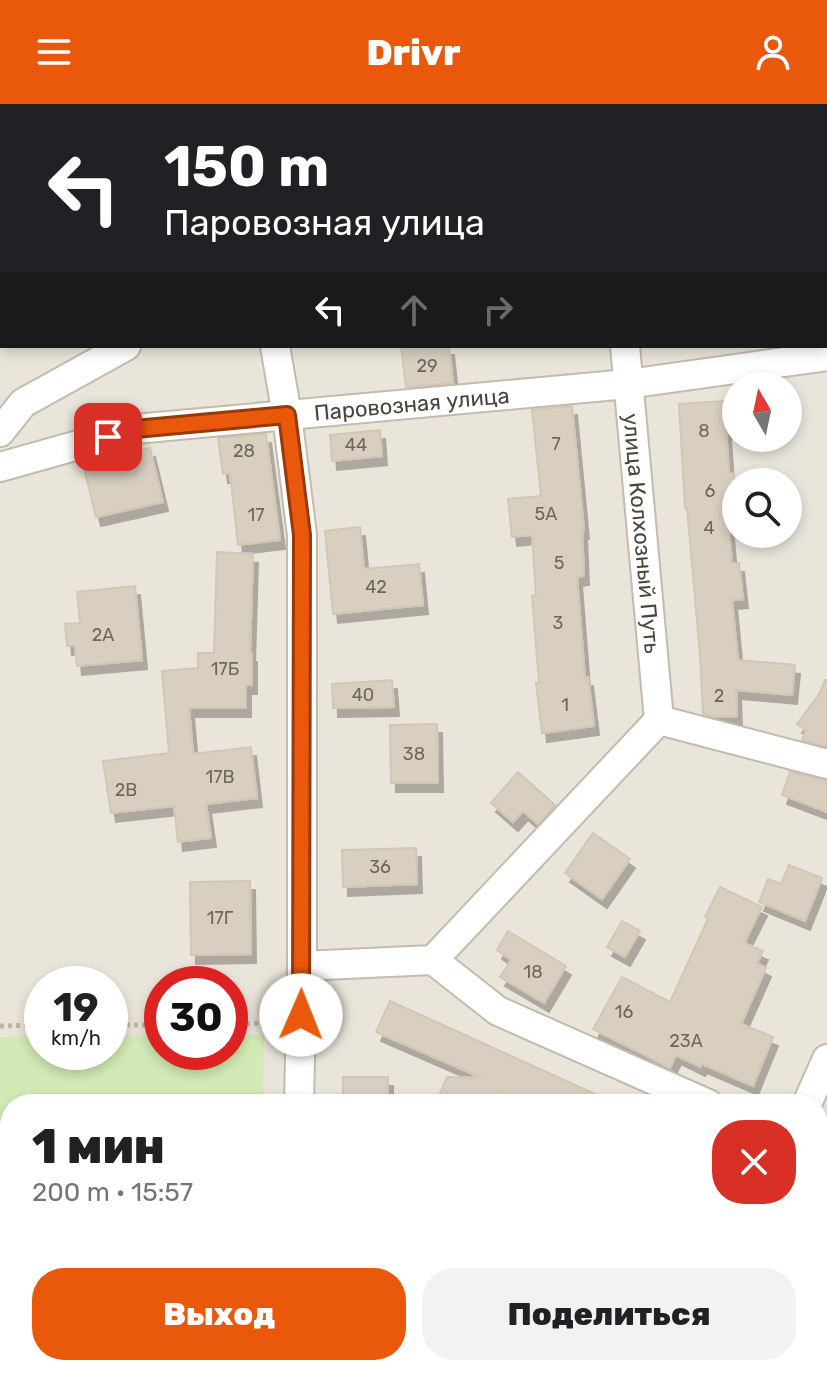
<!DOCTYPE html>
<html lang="ru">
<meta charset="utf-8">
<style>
body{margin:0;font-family:Rubik,sans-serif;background:#f2f2f2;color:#202124;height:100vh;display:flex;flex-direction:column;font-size:30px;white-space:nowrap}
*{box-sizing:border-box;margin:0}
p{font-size:26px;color:#757577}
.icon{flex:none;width:44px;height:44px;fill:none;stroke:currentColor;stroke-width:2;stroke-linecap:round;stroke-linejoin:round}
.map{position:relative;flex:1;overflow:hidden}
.sheet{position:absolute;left:0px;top:990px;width:828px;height:282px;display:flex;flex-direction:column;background:#fff;border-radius:32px 32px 0 0;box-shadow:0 4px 12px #0003}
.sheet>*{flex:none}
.guide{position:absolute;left:0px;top:0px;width:828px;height:244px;box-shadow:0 4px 12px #0003;background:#202124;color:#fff;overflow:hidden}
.needle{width:52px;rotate:351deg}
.tools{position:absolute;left:722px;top:268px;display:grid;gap:16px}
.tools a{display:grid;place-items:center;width:80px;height:80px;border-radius:50%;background:#fff;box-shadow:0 4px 12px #0003;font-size:40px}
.speed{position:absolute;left:24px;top:862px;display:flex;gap:16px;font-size:40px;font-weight:700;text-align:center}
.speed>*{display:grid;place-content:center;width:104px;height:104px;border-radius:50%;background:#fff;box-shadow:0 4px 12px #0003;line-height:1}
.speed small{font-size:20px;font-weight:400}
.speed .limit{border:12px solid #d22;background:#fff;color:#111}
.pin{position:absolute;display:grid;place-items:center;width:68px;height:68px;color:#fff;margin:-34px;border-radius:16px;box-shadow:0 4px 12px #0006}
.me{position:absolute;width:88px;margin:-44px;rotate:1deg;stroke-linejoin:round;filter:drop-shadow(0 0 6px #0008)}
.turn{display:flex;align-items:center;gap:28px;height:168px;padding:0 32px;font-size:36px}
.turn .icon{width:104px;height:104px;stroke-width:2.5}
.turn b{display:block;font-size:56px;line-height:68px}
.lanes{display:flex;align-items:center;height:76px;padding:0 32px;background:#0003;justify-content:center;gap:40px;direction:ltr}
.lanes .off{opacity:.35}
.round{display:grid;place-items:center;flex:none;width:84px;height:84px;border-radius:32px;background:#f2f2f2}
.head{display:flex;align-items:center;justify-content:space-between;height:136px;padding:0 32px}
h1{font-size:48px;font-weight:800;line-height:60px}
.action{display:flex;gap:16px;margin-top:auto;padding:16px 32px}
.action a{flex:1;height:92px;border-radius:32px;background:#ea580c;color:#fff;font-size:32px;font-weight:800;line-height:92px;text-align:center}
.action a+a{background:#f2f2f2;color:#202124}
header{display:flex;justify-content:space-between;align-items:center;height:104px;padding:0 32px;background:#ea580c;color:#fff;font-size:36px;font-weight:800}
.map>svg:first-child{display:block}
.residential{fill:#eae5da;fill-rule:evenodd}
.green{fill:#d2eab5}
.building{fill:#d8cfc1;stroke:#d3c7b4;stroke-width:2;filter:url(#shadow)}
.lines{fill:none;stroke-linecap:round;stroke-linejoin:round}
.minor-casing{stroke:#c2bbae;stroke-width:32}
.secondary-casing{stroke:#d6c79b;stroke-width:44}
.path{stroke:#c4b79f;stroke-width:5;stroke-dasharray:4 4;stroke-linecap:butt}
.minor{stroke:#fff;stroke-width:28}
.secondary{stroke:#fff3cd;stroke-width:40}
.route-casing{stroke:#983908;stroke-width:20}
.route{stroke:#ea580c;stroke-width:14}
.labels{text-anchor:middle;stroke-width:6;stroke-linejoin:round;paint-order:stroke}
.number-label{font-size:18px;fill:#6e675b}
.street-label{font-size:22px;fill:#4b4439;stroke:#fff}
</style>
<header><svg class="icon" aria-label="menu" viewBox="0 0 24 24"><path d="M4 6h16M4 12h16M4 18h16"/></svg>Drivr<svg class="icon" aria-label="person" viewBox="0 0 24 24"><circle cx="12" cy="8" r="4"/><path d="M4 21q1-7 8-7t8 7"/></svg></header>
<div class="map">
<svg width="827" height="1271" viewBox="0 0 827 1271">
<defs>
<filter id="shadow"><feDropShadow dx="5" dy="9" stdDeviation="0" flood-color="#0004"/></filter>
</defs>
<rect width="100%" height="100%" fill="#f6f3ec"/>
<path class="residential" d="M 66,0 L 827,0 L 827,1271 L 0,1271 L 0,34 L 2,33 L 2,242 L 826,242 L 826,2 L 62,2 ZM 736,282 L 788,282 L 788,334 L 736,334 ZM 736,378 L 788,378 L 788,430 L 736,430 ZM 42,880 L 110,880 L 110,948 L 42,948 ZM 162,880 L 230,880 L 230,948 L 162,948 ZM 10,1000 L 818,1000 L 818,1262 L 10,1262 Z"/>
<polygon class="green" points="162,931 162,948 230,948 230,931 264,931 263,1000 10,1000 10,1218 8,1218 0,1056 0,933 42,932 42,948 110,948 110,932"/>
<g class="building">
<polygon points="401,242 449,242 453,279 406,283"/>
<polygon points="724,297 729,369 734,369 735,403 727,403 732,459 739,459 743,495 732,496 738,556 795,561 792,591 736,586 737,612 714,613 703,610 700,551 687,404 685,404 679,300"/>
<polygon points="572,302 584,426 582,426 584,472 577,473 585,574 588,573 594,622 542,629 536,579 539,579 532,492 536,491 532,431 512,433 508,395 541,392 532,306"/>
<polygon points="380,326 382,352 332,357 330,331"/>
<polygon points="266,330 280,436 238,441 230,369 223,370 218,334"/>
<polygon points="150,344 163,398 96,413 83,360"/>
<polygon points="360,423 364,465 419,460 423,501 333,510 325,427"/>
<polygon points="217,448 253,450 250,549 252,549 252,581 246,581 246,604 189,604 193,650 251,643 257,694 206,700 211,734 178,738 174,702 111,709 103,657 169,649 162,567 198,564 198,549 214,549"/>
<polygon points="135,482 142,556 77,562 75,542 67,542 65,520 80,519 77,488"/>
<polygon points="392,576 394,603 333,604 332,580"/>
<polygon points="825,576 827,576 827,641 825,642 802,636 806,626 797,620 820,589"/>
<polygon points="437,620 438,679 391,679 390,621"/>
<polygon points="518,668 555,701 538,720 523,707 513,718 491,699"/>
<polygon points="790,668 827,677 827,708 782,691"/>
<polygon points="593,729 630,755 602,795 565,769"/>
<polygon points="416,744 417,780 343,783 342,746"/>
<polygon points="789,761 822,774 805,817 759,798 768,775 781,780"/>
<polygon points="250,777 251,850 191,851 190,778"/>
<polygon points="720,783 762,803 744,839 763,847 757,859 766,864 741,920 773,933 753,982 702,960 700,963 676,951 670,964 593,925 622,873 670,898 708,815 705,813"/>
<polygon points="622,817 640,827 625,853 607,843"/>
<polygon points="508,827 566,862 544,899 500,873 511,856 497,846"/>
<polygon points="390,897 487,941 617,1000 519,1000 497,990 493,1000 458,1000 439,992 447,973 482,974 376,928"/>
<rect x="343" y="973" width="45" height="27"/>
</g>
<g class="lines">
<g class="minor-casing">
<g id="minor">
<polyline points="237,0 238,2"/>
<polyline points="604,0 604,2"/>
<polyline points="275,242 287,311 302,431 302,862 299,1000"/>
<path id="s1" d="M 625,242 L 659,616"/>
<polyline points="0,328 23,299 126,242"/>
<path id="s2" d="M 0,363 L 135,325 L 628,280 L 827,252"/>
<polyline points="433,856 498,907 708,1000"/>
<polyline points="302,862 433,856 659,616 827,660"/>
<polyline points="807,1000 827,955"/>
<polyline points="818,1049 827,1053"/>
<polyline points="293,1271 293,1262"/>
<polyline points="692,1271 696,1262"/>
</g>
</g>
<g class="secondary-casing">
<polyline id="secondary" points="25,2 29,0"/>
</g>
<g class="path">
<polyline points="110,921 162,921"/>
<polyline points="230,921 277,918"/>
<polyline points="0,922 42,921"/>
</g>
<use href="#minor" class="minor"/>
<use href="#secondary" class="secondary"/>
</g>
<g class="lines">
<g class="route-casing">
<polyline id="route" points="108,333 135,325 287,311 302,431 301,911"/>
</g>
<use href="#route" class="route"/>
</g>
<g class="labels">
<g class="number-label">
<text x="427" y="268">29</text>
<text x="704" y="333">8</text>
<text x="556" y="346">7</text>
<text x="356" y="347">44</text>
<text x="244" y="353">28</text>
<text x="710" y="393">6</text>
<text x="546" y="416">5А</text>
<text x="256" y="417">17</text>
<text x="709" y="430">4</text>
<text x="559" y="465">5</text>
<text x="376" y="489">42</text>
<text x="558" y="525">3</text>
<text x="103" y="537">2А</text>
<text x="225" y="571">17Б</text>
<text x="363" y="597">40</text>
<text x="719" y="598">2</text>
<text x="565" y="607">1</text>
<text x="414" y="656">38</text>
<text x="220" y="679">17В</text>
<text x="126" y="692">2В</text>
<text x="380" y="769">36</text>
<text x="220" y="820">17Г</text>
<text x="533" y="874">18</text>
<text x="624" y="914">16</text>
<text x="686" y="943">23А</text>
</g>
<g class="street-label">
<text dy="8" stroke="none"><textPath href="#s2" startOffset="418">Паровозная улица</textPath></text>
<text dy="8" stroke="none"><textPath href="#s1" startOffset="188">улица Колхозный Путь</textPath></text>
</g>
</g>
</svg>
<div class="tools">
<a><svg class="needle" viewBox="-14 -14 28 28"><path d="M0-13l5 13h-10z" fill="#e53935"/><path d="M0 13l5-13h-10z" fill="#757577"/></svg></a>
<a><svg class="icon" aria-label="search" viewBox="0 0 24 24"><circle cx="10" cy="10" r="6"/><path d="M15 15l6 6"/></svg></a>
</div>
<div class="speed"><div>19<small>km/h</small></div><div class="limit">30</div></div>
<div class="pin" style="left:108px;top:333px;background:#d93025"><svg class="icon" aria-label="arrive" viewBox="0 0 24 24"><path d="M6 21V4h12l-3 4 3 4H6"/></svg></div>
<svg class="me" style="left:301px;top:911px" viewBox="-20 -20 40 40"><circle r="19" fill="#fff"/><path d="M0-13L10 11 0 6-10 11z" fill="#ea580c"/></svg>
<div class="guide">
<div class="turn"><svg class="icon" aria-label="left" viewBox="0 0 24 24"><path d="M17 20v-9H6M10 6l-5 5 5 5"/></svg><div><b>150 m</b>Паровозная улица</div></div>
<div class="lanes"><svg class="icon" aria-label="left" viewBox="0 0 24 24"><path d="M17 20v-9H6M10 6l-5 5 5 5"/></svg><svg class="icon off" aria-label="ahead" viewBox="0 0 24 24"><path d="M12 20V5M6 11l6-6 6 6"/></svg><svg class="icon off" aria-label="right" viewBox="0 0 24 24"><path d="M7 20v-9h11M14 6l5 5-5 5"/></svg></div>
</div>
<section class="sheet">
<div class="head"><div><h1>1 мин</h1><p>200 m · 15:57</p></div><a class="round" style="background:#d93025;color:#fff"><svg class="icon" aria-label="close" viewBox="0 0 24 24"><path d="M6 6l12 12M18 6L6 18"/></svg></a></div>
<div class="action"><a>Выход</a><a>Поделиться</a></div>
</section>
</div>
